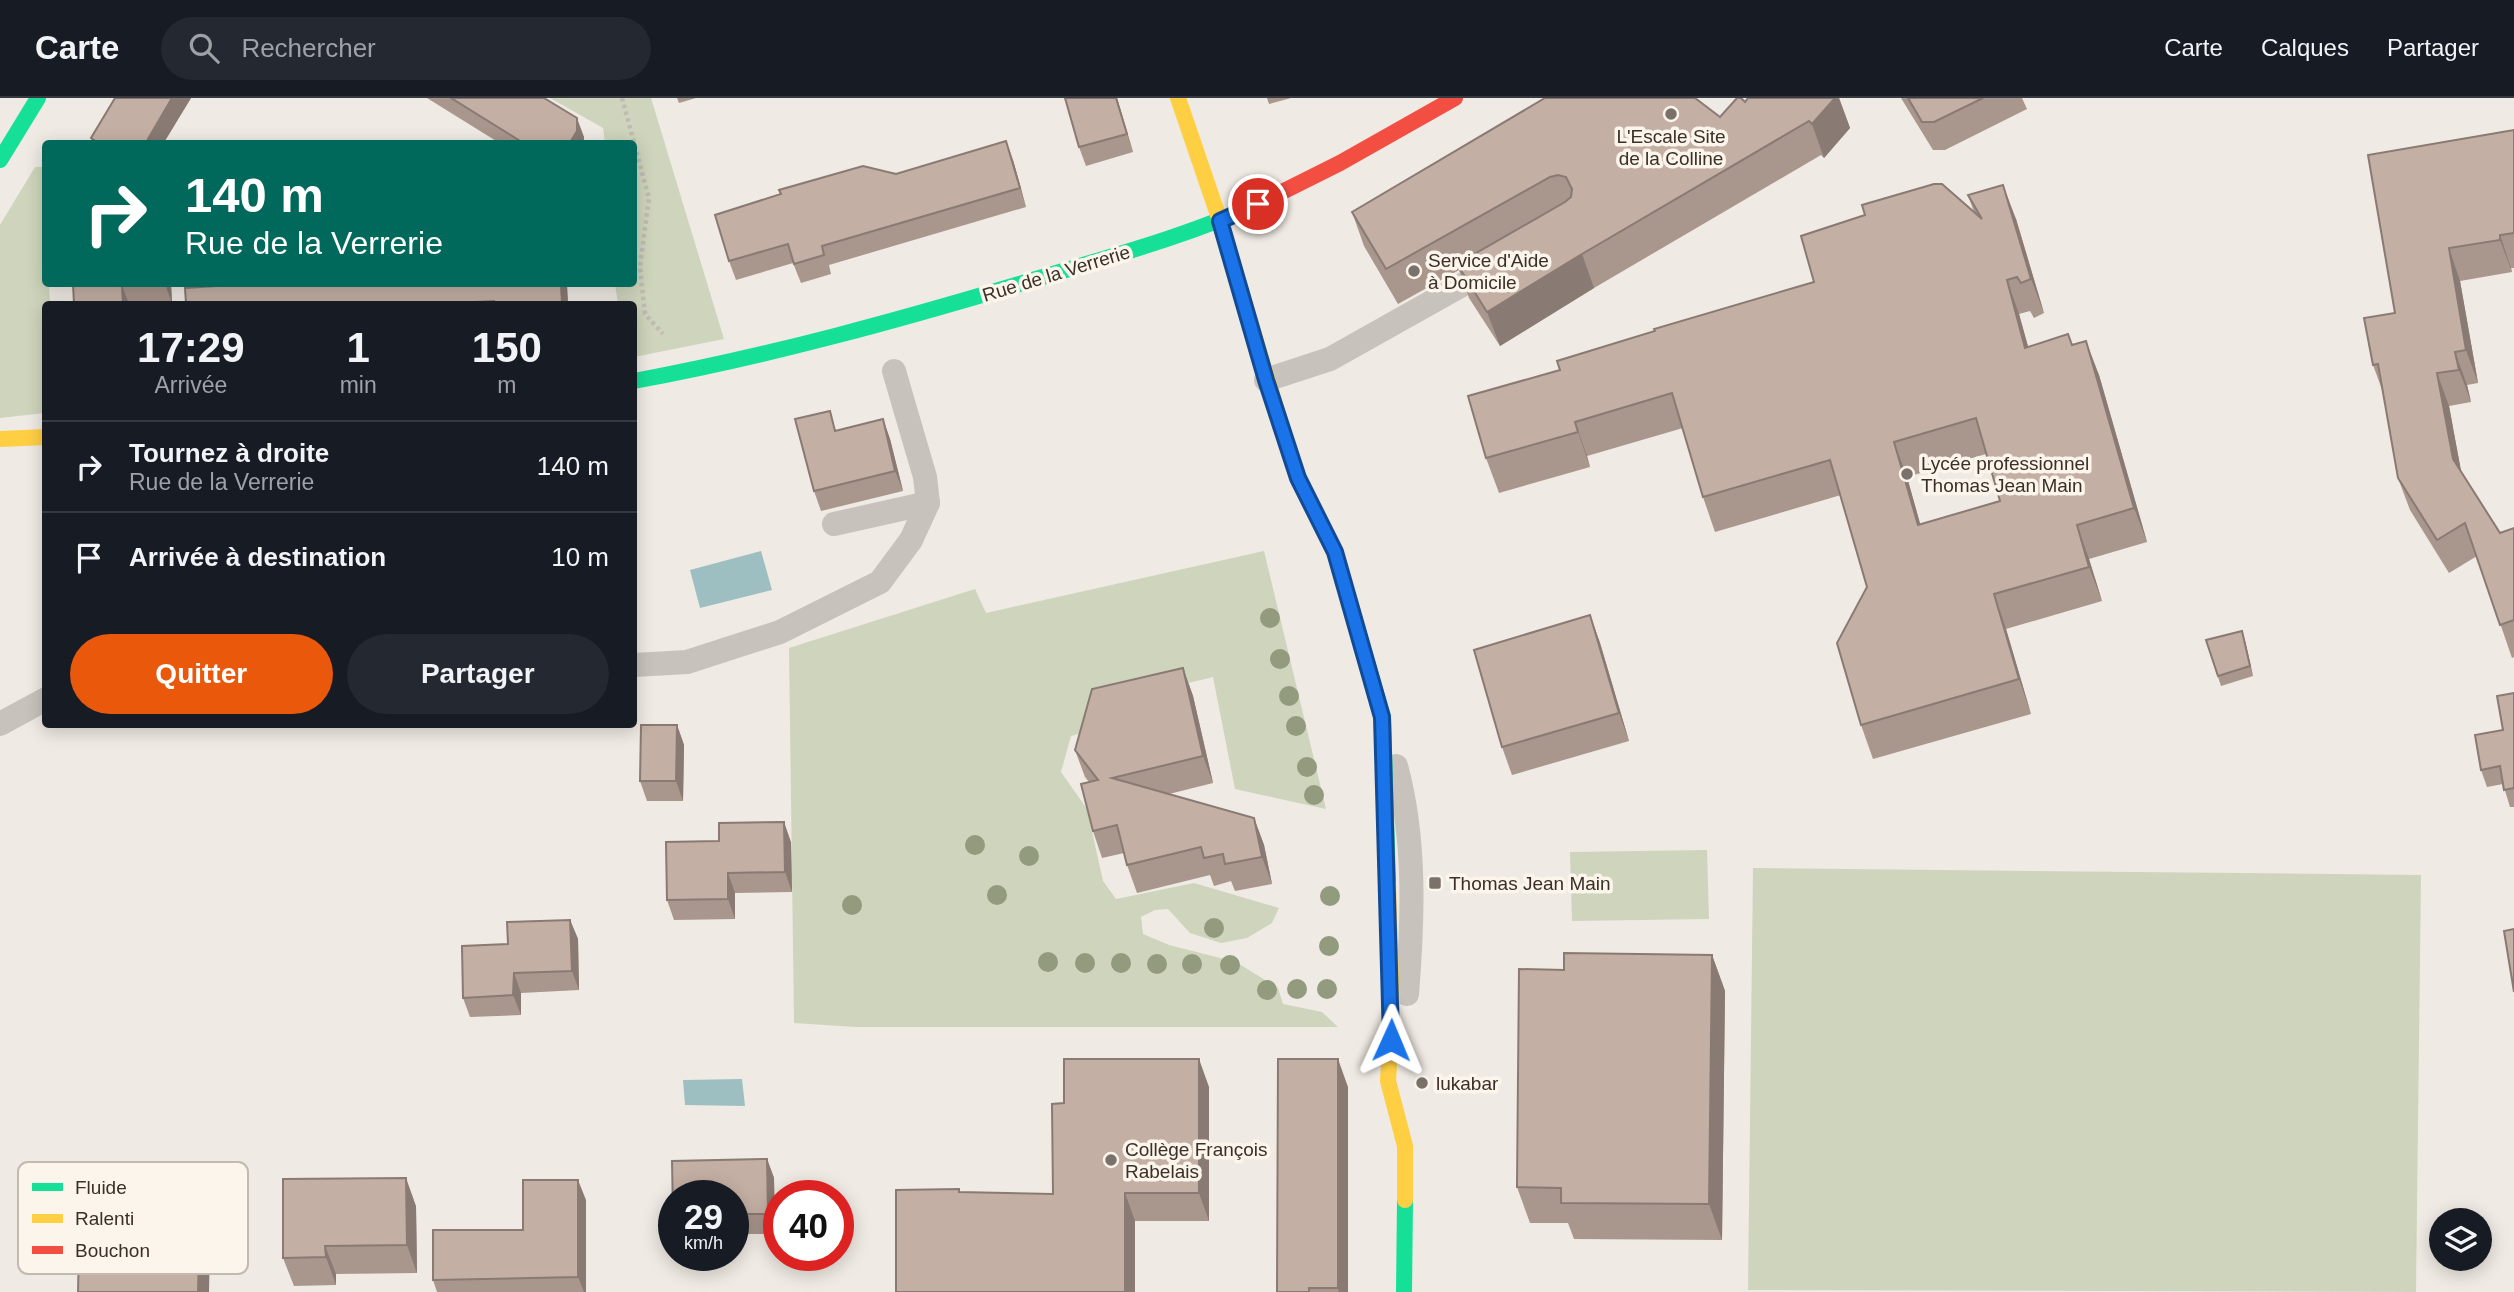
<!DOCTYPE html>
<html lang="fr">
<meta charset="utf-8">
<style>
body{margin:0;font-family:Helvetica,sans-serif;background:#242831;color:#f1f3f6;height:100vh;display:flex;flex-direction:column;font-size:26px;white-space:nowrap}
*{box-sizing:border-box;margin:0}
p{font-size:23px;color:#9ea1a6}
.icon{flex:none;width:38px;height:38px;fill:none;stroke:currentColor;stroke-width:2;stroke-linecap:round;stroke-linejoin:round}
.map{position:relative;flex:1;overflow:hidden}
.side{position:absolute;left:42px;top:203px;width:595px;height:427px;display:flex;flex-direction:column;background:#171b24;border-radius:7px;box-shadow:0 4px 18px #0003}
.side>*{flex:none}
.banner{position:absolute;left:42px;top:42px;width:595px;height:147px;border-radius:7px;box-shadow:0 4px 18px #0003;background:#00695c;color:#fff;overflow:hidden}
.fabs{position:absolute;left:2429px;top:1110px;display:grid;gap:14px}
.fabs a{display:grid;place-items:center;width:63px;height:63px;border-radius:50%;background:#171b24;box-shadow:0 4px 18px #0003;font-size:35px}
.speed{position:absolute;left:658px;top:1082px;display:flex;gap:14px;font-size:35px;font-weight:700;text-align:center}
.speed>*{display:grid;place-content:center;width:91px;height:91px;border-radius:50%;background:#171b24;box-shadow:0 4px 18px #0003;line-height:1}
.speed small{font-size:18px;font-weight:400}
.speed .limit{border:10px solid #d22;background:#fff;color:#111}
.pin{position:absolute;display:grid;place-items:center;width:60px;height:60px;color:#fff;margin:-30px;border:4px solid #fff;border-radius:50%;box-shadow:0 2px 7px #0007}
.me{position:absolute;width:77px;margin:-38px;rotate:1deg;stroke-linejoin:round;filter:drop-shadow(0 0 5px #0008)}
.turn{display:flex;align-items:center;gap:24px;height:147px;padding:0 28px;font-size:32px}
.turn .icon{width:91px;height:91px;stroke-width:2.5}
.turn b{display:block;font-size:49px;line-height:60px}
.eta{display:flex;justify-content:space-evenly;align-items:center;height:119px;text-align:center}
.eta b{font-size:42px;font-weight:800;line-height:49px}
.primary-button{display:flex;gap:14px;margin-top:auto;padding:14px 28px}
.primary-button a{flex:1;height:80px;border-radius:42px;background:#ea580c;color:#fff;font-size:28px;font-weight:800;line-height:80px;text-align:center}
.primary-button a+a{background:#242831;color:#f1f3f6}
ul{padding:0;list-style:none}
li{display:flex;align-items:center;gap:21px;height:91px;padding:0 28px;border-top:2px solid #363941}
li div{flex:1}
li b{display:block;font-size:26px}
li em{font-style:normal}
header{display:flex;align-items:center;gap:42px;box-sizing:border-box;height:98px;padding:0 35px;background:#171b24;border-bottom:2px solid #363941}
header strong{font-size:33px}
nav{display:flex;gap:38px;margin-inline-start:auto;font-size:24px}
.search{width:490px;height:63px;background:#242831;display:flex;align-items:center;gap:18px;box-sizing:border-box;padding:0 24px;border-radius:38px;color:#9ea1a6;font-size:26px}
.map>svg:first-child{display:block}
.green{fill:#cfd5bc}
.water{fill:#9ebfc1}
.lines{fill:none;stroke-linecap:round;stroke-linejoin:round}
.path{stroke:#c1bbb4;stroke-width:4.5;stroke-dasharray:3.5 3.5;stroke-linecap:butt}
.lane{stroke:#c8c2bc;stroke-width:24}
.fast{stroke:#16e098;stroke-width:16}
.slow{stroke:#ffcf43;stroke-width:16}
.jam{stroke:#f24e42;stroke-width:16}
.tree{fill:#929b7e}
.wall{fill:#a9968d;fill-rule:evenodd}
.shaded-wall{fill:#897a73}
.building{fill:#c4afa4;stroke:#897a73;stroke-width:2;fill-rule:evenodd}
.route-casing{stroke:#114b97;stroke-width:18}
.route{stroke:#1a73e8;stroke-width:12}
.poi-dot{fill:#79716a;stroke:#fbf5eb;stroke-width:2.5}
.labels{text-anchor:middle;stroke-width:7;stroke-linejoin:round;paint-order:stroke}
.poi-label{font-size:19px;fill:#3a3029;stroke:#fbf5eb;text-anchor:start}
.street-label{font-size:19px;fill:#3a3029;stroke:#fbf5eb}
.key{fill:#fbf5eb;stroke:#c1bab1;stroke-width:2}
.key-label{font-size:19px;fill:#3a3029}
</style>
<header>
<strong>Carte</strong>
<div class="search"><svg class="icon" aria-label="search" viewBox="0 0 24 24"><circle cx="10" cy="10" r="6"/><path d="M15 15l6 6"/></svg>Rechercher</div>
<nav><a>Carte</a><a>Calques</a><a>Partager</a></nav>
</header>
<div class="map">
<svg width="2514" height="1194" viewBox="0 0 2514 1194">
<rect width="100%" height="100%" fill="#efeae3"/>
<g class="green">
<polygon points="550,0 651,0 724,241 634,259 634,206 618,206 615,186 634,186 634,46 605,45 603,30"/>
<polygon points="35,69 43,69 46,186 49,186 50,206 46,206 45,315 0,320 0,127"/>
<polygon points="1264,453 1326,711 1235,691 1213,579 1090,609 1085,634 1071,638 1061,674 1087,711 1103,783 1116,801 1194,785 1279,810 1272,825 1247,840 1221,845 1190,835 1168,811 1155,812 1141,819 1143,836 1169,847 1236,864 1278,890 1283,906 1322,914 1338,929 855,929 794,925 789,550 975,491 986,515"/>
<polygon points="1707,752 1709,821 1572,823 1570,754"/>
<polygon points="1753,770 2421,777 2416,1194 1748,1192"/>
</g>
<g class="water">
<polygon points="761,453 772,492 700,510 690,472"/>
<polygon points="742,981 745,1008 685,1007 683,982"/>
</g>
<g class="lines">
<polyline class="path" points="622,0 649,100 640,169 645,216 663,236"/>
<g class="lane">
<polyline points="1266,282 1330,261 1494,169"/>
<polyline points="834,426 928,405"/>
<polyline points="634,567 687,564 780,534 880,484 911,442 928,405 925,379 894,273"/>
<polyline points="0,626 46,601"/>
<path d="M 1396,668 C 1416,741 1413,821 1407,896"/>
</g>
<g class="fast">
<polyline points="0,62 38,0"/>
<path d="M 634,283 C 770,258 903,221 1036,181 C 1112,158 1188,138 1262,104"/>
<polyline points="1286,343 1298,380 1335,454 1383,619 1388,786"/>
<polyline points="1404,1194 1405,1102"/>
</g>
<g class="slow">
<polyline points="1178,0 1220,123 1286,343"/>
<polyline points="0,341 46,339"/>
<polyline points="1388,786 1392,917 1388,983 1405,1048 1405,1102"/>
</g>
<polyline class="jam" points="1262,104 1340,65 1455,0"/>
</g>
<g class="tree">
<circle cx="1270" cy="520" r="10"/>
<circle cx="1280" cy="561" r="10"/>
<circle cx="1289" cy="598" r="10"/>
<circle cx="1296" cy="628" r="10"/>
<circle cx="1307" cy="669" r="10"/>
<circle cx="1314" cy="697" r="10"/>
<circle cx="975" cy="747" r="10"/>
<circle cx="1029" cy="758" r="10"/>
<circle cx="997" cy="797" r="10"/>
<circle cx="1330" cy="798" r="10"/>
<circle cx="852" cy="807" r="10"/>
<circle cx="1214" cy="830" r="10"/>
<circle cx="1329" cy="848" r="10"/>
<circle cx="1048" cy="864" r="10"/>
<circle cx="1085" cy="865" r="10"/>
<circle cx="1121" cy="865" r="10"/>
<circle cx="1157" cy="866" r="10"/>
<circle cx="1192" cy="866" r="10"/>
<circle cx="1230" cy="867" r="10"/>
<circle cx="1297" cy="891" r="10"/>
<circle cx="1327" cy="891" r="10"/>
<circle cx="1267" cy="892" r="10"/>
</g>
<g class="wall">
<polygon points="191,0 163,46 93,46 91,40"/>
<polygon points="427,0 544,0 584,39 584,46 501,46"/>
<polygon points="677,0 696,0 679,5"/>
<polygon points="1065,0 1117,0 1133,54 1086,68 1079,49"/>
<polygon points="1267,0 1291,0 1269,6"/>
<polygon points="1748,0 1839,0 1850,30 1824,60 1821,57 1594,190 1500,248 1469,200 1459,172 1398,206 1364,148 1352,114 1720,19 1745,4"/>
<polygon points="1901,0 2022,0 2027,11 1945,52 1933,52"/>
<polygon points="2514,32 2514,170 2511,170 2512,174 2460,183 2478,285 2467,287 2471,304 2449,308 2461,374 2500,435 2514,430 2514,559 2512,560 2477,458 2449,475 2410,412 2398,380 2384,297 2373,267 2395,215"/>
<polygon points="1013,62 1026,109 829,167 831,176 801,185 793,165 736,182 729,163 896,76"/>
<path d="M 1968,97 L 2016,121 L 2044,215 L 2034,220 L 2030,213 L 2019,216 L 2028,249 L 2072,247 L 2099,277 L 2147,444 L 2089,461 L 2102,503 L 2006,531 L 2031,616 L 1873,661 L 1861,627 L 1867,489 L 1841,397 L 1715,434 L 1703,399 L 1683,330 L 1587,358 L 1590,369 L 1499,395 L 1486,360 L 1560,272 L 1814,184 L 1974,114 ZM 1986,356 L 2000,403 L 1920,426 L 1907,379 Z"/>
<polygon points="73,186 171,186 172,205 141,206 74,206"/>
<polygon points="567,188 568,206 186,206"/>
<polygon points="883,321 890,341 903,393 821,413 814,393 837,332"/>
<polygon points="1590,517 1600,545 1629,643 1512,677 1502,649"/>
<polygon points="2206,542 2245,543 2253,578 2221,588"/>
<polygon points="1183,570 1193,598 1213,685 1169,696 1254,720 1264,747 1272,786 1235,793 1231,783 1214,788 1210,777 1137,795 1127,767 1124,755 1102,760 1093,733 1089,684 1085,679 1075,652"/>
<polygon points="2514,595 2514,709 2510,709 2503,686 2487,689 2481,672 2503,632"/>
<polygon points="677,627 684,647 683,703 647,703 640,683"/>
<polygon points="791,744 792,794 735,795 735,821 674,822 667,802"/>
<polygon points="570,822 578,841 579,892 521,895 521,917 470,919 463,900 508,846"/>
<polygon points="1712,857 1725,893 1722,1142 1574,1141 1568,1125 1530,1125 1517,1089 1564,872"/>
<polygon points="1209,989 1209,1123 1135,1123 896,1194 959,1091 961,1095 1053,1096 1064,1005"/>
<polygon points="1348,989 1348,1194 1277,1194"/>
<polygon points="767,1061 774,1080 775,1136 733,1136 733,1097 674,1097 674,1117 672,1063"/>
<polygon points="586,1102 586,1194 437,1194 433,1182 523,1132"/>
<polygon points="416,1108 417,1175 336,1176 336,1187 294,1188 283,1160"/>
</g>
<g class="shaded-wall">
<polygon points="172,0 191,0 163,46 145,46"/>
<polygon points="1116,0 1117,0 1133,54 1127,36"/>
<polygon points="1835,0 1839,0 1850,30 1824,60 1812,26"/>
<polygon points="577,20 584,39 584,46 569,46"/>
<polygon points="1006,43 1013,62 1026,109 1020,90"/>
<polygon points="2003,87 2016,121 2044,215 2031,181"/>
<polygon points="2500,137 2511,170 2512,174 2500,142"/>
<polygon points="2449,150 2460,183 2478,285 2466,252"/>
<polygon points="1582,156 1594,190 1500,248 1487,214"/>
<polygon points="2007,182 2019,216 2038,284 2025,250"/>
<polygon points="165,186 171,186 172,205"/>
<polygon points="561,186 566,186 567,188 568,206 562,206"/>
<polygon points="122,188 129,206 123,206"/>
<polygon points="2086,243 2099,277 2147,444 2134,410"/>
<polygon points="2455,254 2467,287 2471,304 2459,272"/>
<polygon points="2437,275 2449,308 2465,394 2453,361"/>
<polygon points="883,321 890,341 903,393 895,373"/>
<polygon points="1575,324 1587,358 1590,369 1578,334"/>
<polygon points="1894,344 1907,379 1930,461 1918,427"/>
<polygon points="2077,427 2089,461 2102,503 2089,469"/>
<polygon points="1994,496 2006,531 2031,616 2019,581"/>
<polygon points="1590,517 1600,545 1629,643 1619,615"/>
<polygon points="2242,533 2245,543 2253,578 2250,568"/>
<polygon points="1183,570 1193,598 1213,685 1203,658"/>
<polygon points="677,627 684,647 683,703 676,683"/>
<polygon points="1254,720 1264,747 1272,786 1262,759"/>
<polygon points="784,724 791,744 792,794 785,774"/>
<polygon points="728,775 735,795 735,821 728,801"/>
<polygon points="570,822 578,841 579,892 572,873"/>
<polygon points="1712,857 1725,893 1722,1142 1709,1106"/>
<polygon points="514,875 521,895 521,917 513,897"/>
<polygon points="1199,961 1209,989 1209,1123 1199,1095"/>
<polygon points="1338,961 1348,989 1348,1194 1339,1194 1338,1190"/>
<polygon points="767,1061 774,1080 775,1136 768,1116"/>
<polygon points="201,1071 211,1100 209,1194 198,1194"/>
<polygon points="406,1080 416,1108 417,1175 407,1147"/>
<polygon points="578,1082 586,1102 586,1194 584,1194 578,1179"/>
<polygon points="1125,1095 1135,1123 1135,1194 1125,1194"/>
<polygon points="325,1148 336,1176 336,1187 326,1159"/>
</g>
<g class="building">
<polygon points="115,0 172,0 145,46 100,46 91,40"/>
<polygon points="451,0 544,0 577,20 577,33 569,46 525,46"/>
<polygon points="1065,0 1116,0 1127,36 1079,49"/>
<polygon points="1545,0 1695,0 1720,19 1737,0 1741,0 1745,4 1748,0 1835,0 1812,26 1809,23 1582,156 1487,214 1457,166 1565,104 1571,99 1572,91 1566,79 1558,77 1550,79 1386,171 1352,114"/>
<polygon points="1908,0 1983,0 1934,24 1922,24"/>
<polygon points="2514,32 2514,135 2500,137 2500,142 2449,150 2466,252 2455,254 2459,272 2437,275 2453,361 2500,435 2514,430 2514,522 2500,527 2465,425 2437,442 2398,380 2378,266 2373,267 2364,220 2395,215 2368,57"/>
<polygon points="1006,43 1020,90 822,148 824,157 794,166 788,146 729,163 715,117 781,96 779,92 863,68 896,76"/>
<path d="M 1934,86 L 1942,86 L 1982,121 L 1968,97 L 2003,87 L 2031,181 L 2021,185 L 2017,179 L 2007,182 L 2025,250 L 2068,236 L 2072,247 L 2086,243 L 2134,410 L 2077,427 L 2089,469 L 1994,496 L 2019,581 L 1861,627 L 1837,545 L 1867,489 L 1830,362 L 1703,399 L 1672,295 L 1575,324 L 1578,334 L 1486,360 L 1468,298 L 1560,272 L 1557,263 L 1655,233 L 1654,231 L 1814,184 L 1801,138 L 1865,117 L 1862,107 ZM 1976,320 L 2000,403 L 1918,427 L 1894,344 Z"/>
<polygon points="73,186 165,186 122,188 123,206 74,206"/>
<polygon points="232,186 561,186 562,206 494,206 494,203 435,206 186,206 185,190 232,187"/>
<polygon points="830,313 835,333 883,321 895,373 814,393 795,321"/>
<polygon points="1590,517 1619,615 1502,649 1474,552"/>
<polygon points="2242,533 2250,568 2218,578 2206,542"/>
<polygon points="1183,570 1203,658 1112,680 1254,720 1262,759 1225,766 1223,756 1204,760 1201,749 1127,767 1117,727 1093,733 1081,686 1098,682 1075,652 1092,591"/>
<polygon points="2514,595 2514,690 2504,692 2500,668 2481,672 2475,637 2503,632 2497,598"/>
<polygon points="641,627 677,627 676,683 640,683"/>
<polygon points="784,724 785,774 728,775 728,801 667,802 666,744 719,743 719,725"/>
<polygon points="570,822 572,873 514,875 513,897 463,900 462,848 508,846 507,824"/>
<polygon points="2514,831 2514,894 2504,833"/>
<polygon points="1564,855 1712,857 1709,1106 1561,1105 1561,1090 1517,1089 1519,871 1564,872"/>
<polygon points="1064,961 1199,961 1199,1095 1125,1095 1125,1194 896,1194 896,1092 959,1091 959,1094 1053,1096 1052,1006 1064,1005"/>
<polygon points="1278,961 1338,961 1338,1190 1309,1190 1309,1194 1277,1194"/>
<polygon points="767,1061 768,1116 733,1116 733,1097 674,1097 673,1115 672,1063"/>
<polygon points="81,1069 201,1071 198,1194 78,1194"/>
<polygon points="406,1080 407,1147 325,1148 326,1159 283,1160 283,1081"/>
<polygon points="523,1082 578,1082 578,1179 433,1182 433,1132 523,1132"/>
</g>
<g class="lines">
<g class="route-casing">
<polyline id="route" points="1258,106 1220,123 1266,282 1298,380 1335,454 1382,619 1391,942"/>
</g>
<use href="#route" class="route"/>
</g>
<g class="poi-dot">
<circle cx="1671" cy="16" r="7"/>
<circle cx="1414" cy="173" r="7"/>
<circle cx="1907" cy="376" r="7"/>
<rect x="1428" y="778" width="14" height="14" rx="3.5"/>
<circle cx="1422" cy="985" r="7"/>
<circle cx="1111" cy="1062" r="7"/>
</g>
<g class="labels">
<g class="poi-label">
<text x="1671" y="45" text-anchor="middle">L'Escale Site<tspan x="1671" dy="22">de la Colline</tspan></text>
<text x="1428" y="169">Service d'Aide<tspan x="1428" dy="22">à Domicile</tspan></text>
<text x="1921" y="372">Lycée professionnel<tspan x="1921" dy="22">Thomas Jean Main</tspan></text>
<text x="1449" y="792">Thomas Jean Main</text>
<text x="1436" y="992">lukabar</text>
<text x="1125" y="1058">Collège François<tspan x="1125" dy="22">Rabelais</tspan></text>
</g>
<g class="street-label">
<text transform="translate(1056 175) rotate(-17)" y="7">Rue de la Verrerie</text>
</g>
</g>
<rect x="18" y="1064" width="230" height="112" rx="10" class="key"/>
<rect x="32" y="1085" width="31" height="8" fill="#16e098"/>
<rect x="32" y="1116" width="31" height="9" fill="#ffcf43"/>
<rect x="32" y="1148" width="31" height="8" fill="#f24e42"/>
<g class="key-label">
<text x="75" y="1096">Fluide</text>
<text x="75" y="1127">Ralenti</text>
<text x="75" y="1159">Bouchon</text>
</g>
</svg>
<div class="fabs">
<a><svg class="icon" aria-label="layers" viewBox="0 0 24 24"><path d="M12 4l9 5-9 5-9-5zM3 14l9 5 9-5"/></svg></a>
</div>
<div class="speed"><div>29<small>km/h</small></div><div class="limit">40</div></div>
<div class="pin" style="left:1258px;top:106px;background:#d93025"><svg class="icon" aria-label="arrive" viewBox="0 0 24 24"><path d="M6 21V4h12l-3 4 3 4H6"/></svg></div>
<svg class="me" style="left:1391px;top:942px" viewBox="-20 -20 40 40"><path d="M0-17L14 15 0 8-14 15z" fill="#1a73e8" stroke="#fff" stroke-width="4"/></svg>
<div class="banner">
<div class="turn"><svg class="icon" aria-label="right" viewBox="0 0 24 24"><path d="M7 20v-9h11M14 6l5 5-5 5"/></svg><div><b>140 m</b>Rue de la Verrerie</div></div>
</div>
<section class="side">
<div class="eta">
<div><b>17:29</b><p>Arrivée</p></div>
<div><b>1</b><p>min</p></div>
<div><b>150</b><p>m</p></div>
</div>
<ul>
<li><svg class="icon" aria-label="right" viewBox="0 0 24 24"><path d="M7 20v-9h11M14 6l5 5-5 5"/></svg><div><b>Tournez à droite</b><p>Rue de la Verrerie</p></div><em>140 m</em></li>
<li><svg class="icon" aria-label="arrive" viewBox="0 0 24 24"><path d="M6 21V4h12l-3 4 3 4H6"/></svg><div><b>Arrivée à destination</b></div><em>10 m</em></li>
</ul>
<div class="primary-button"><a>Quitter</a><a>Partager</a></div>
</section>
</div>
